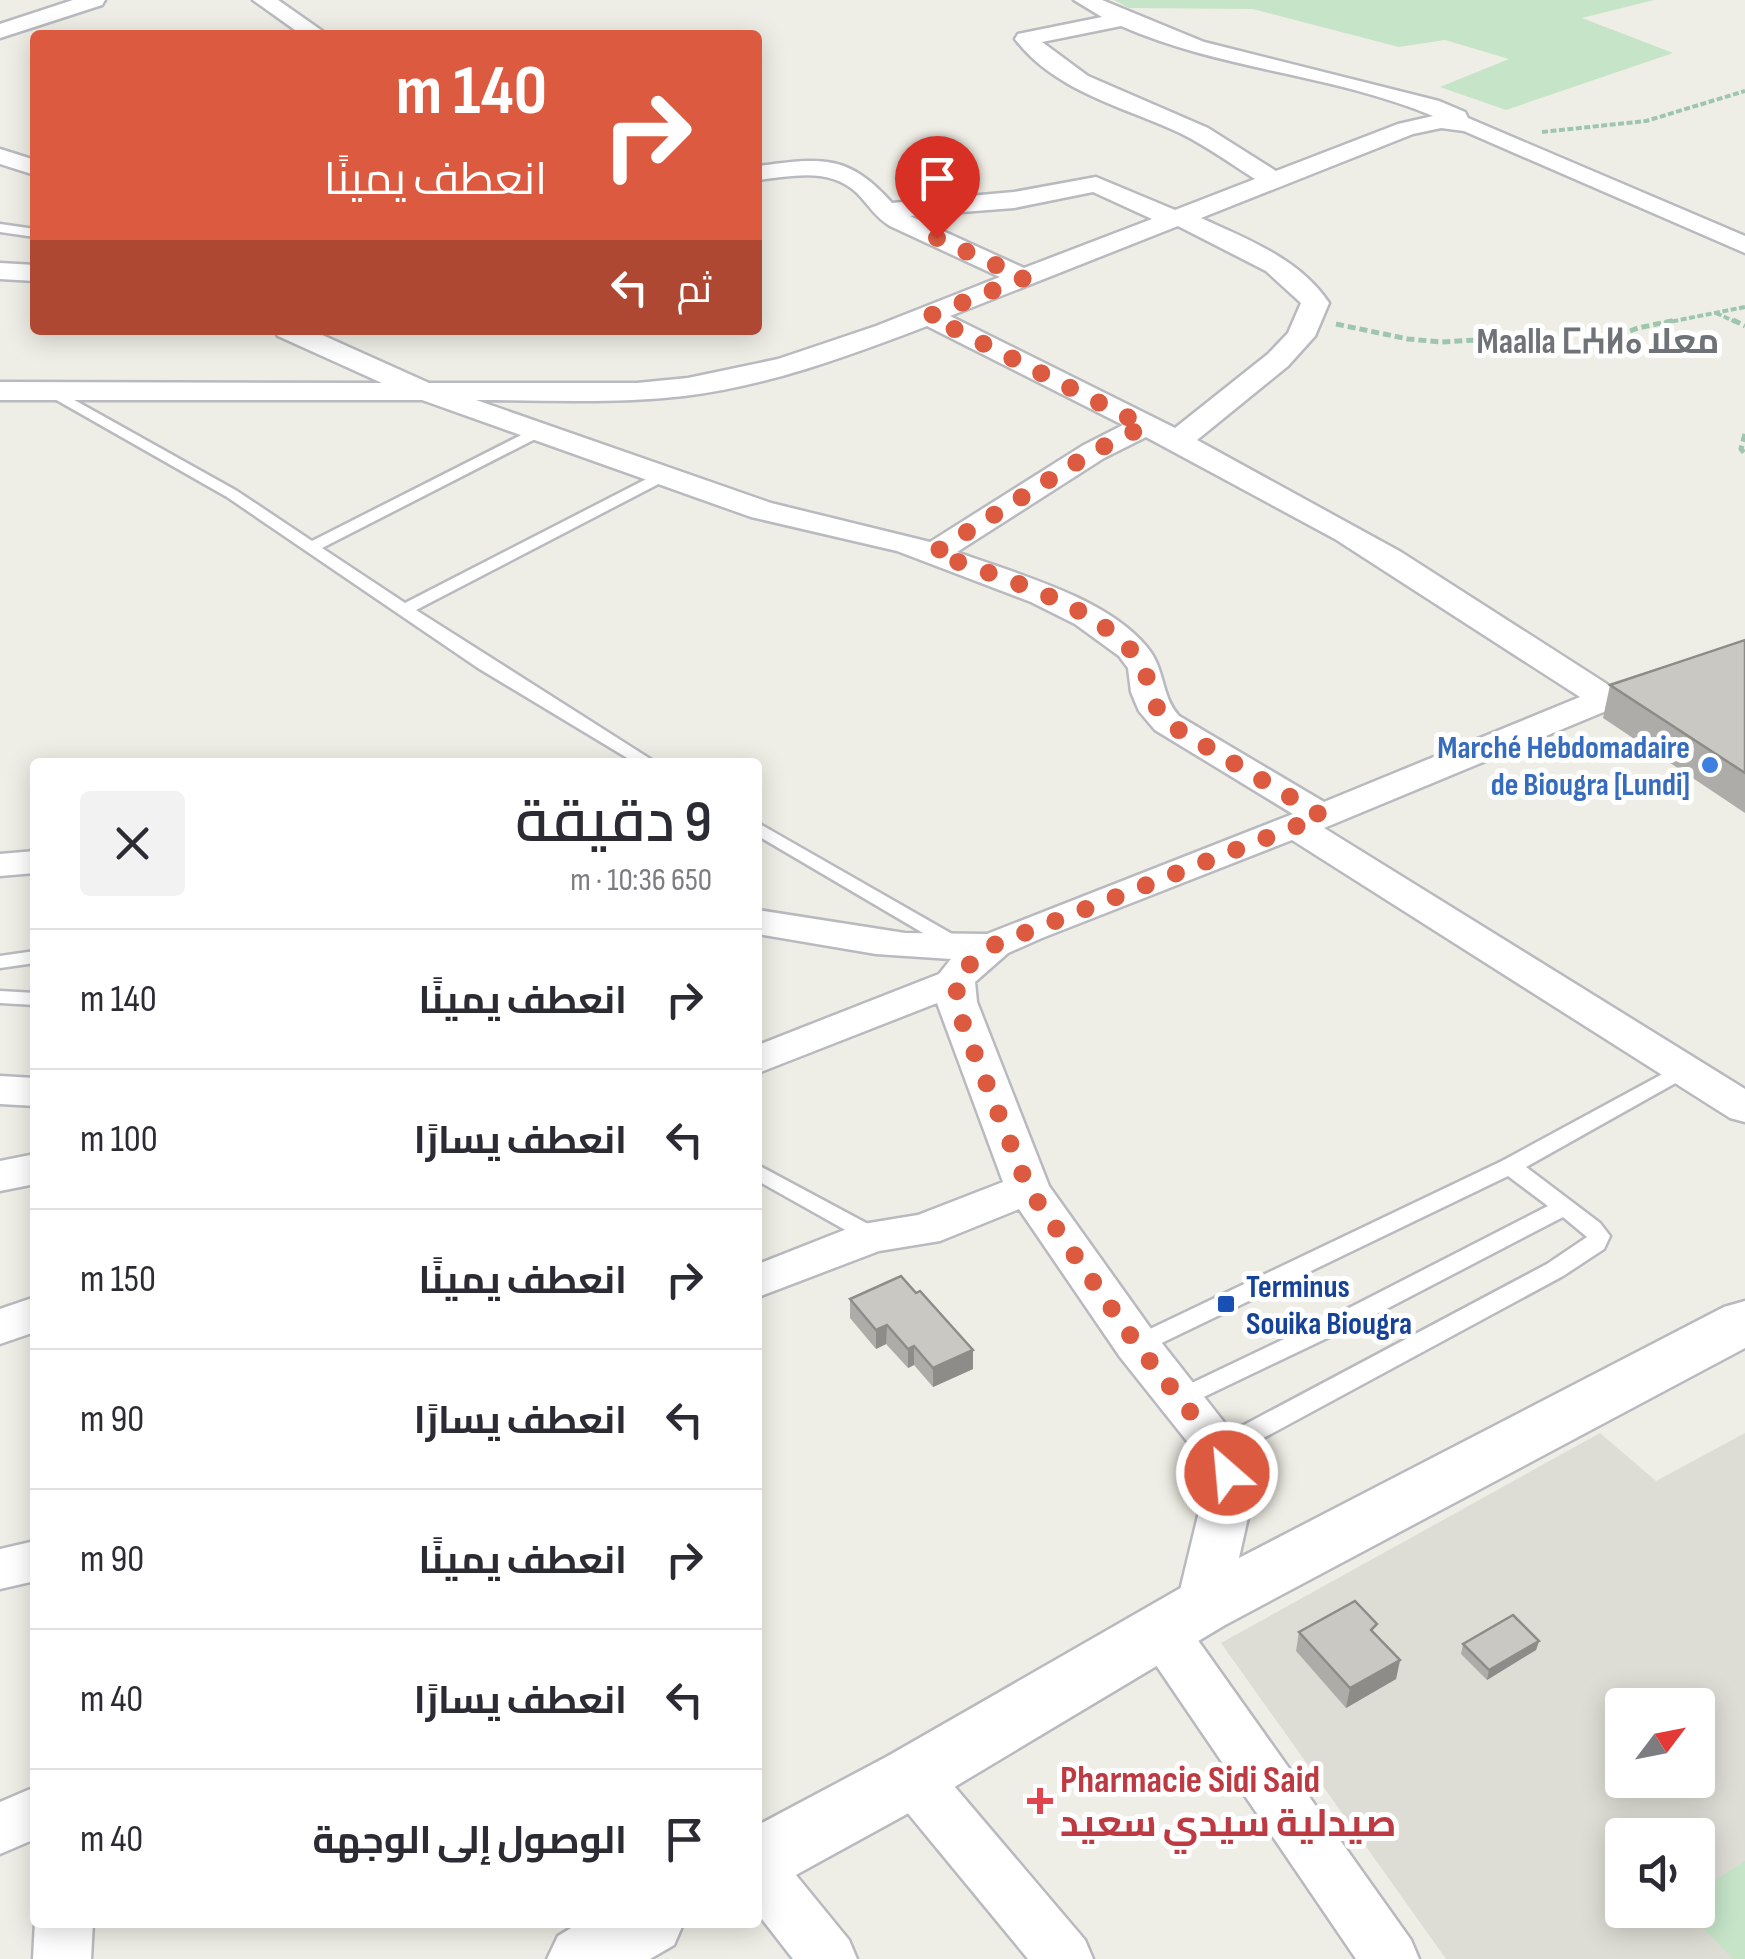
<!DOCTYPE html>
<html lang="ar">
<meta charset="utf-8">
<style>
body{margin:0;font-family:"Sofia Sans Condensed",Cairo,"Noto Sans Tifinagh",sans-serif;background:#f2f2f3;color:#2b2b33;direction:rtl;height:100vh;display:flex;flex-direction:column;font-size:38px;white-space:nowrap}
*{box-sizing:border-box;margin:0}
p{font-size:32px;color:#7c7c81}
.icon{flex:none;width:55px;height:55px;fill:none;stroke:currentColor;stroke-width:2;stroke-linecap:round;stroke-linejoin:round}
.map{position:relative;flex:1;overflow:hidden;direction:ltr}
.side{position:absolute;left:30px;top:758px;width:732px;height:1170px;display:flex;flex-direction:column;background:#fff;border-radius:10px;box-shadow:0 5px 25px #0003;direction:rtl}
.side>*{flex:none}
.banner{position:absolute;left:30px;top:30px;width:732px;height:305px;border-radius:10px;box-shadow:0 5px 25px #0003;direction:rtl;background:#db5a40;color:#fff;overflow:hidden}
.needle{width:65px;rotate:58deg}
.buttons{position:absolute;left:1605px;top:1688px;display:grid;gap:20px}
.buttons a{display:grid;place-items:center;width:110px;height:110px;border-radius:10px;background:#fff;box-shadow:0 5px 25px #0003;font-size:50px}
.pin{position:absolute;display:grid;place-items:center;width:85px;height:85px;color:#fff;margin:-102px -42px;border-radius:50% 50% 50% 0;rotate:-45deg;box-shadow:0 0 10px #0007}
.pin .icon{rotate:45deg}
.me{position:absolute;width:110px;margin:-55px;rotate:333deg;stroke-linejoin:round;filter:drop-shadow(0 0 8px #0008)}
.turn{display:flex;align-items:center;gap:35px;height:210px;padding:0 50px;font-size:45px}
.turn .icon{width:130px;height:130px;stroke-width:2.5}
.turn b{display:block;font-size:70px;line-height:85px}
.then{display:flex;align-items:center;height:95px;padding:0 50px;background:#0003;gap:20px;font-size:38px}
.round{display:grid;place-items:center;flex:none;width:105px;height:105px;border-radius:10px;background:#f2f2f3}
.overview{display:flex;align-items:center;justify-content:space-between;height:170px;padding:0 50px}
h1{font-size:60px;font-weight:600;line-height:75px}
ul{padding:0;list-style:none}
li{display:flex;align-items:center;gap:30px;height:140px;padding:0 50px;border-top:2px solid #e1e1e2}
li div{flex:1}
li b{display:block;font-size:38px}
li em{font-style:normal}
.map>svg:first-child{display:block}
.education{fill:#deddd5;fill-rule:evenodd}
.green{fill:#c5e4c8}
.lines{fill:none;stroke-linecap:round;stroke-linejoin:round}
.service-casing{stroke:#b8babf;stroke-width:5}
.minor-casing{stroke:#b8babf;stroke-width:5}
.tertiary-casing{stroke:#b8babf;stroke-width:5}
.path-far1{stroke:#9ec5ad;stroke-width:4;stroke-dasharray:6 2.5;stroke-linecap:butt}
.path{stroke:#9ec5ad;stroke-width:5;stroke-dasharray:8 4;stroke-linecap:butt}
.service{fill:#fff;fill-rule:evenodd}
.minor{fill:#fff;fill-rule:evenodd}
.tertiary{fill:#fff;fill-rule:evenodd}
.wall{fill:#aeaca8}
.shaded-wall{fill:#8d8c88}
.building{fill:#cac8c3;stroke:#8d8c88;stroke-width:2.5}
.route{stroke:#db5a40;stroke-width:18;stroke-dasharray:0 32.4}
.shop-dot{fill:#3f7fe0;stroke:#fff;stroke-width:4}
.transit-dot{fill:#1a4fb4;stroke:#fff;stroke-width:4}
.health-dot{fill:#e0444e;stroke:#fff;stroke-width:4}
.labels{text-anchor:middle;stroke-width:10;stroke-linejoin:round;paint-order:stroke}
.shop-label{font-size:32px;font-weight:bold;fill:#366cbe;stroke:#fff;text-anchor:end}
.transit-label{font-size:32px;font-weight:bold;fill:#164399;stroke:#fff;text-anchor:start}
.far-district-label{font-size:35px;font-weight:bold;fill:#6f7277;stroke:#fff}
.near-health-label{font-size:38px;font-weight:bold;fill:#be3a42;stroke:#fff;text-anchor:start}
</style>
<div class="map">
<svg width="1745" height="1959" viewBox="0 0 1745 1959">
<rect width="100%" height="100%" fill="#efeee6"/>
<path class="education" d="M 1600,1433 L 1656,1481 L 1745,1433 L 1745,1959 L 1446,1959 L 1221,1643 ZM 1622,1705 L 1698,1705 L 1698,1780 L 1622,1780 ZM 1622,1835 L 1698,1835 L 1698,1910 L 1622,1910 Z"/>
<g class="green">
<polygon points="1114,0 1654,0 1582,18 1673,53 1506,110 1440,87 1509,59 1445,40 1399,47 1253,9 1129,8"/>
<polygon points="1745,1861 1745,1959 1733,1959 1686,1910 1698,1910 1698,1891"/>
</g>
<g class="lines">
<g class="service-casing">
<g id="service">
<polygon points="0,224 35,229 35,237 0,232"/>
<polygon points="51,387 237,491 312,541 533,429 543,429 543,435 322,548 405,603 660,472 670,472 670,478 416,610 655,762 634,762 478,668 227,497 46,394 44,391"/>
<polygon points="758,823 966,942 969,946 966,950 952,950 758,836"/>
<polygon points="35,951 35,963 0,968 0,956"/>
<polygon points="0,991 35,993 35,1005 0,1003"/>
<polygon points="1681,1064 1688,1066 1691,1071 1688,1076 1526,1167 1600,1223 1610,1236 1604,1249 1563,1276 1230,1456 1221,1458 1212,1456 1209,1449 1212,1442 1547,1264 1587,1237 1563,1217 1369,1318 1189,1404 1181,1407 1173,1404 1169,1398 1173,1392 1353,1306 1548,1206 1508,1176 1145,1351 1129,1351 1125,1345 1129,1339 1502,1161"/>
<polygon points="758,1165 881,1231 884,1236 881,1241 865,1241 758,1181"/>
</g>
</g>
<g class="minor-casing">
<g id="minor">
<polygon points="73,0 105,0 102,5 0,38 0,24"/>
<polygon points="253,0 278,0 328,35 302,35"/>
<path d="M 1074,0 L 1102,0 L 1204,42 L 1439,101 L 1465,112 L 1468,118 L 1745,236 L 1745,253 L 1464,131 L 1441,128 L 1413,134 L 1201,218 C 1247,239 1300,259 1329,303 L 1315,336 L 1288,366 L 1197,440 L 1401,552 L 1610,686 L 1745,643 L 1745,664 L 1618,706 L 1324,828 L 1745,1089 L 1745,1122 L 1730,1118 L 1292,840 L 1042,938 L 1008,953 L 975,982 L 977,1002 L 1049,1186 L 1154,1333 L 1245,1449 L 1253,1495 L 1228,1607 L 1220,1622 L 1202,1628 L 1185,1622 L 1411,1940 L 1419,1959 L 1356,1959 L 1143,1646 L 1136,1631 L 1143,1616 L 1162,1610 L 1181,1617 L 1176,1607 L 1203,1495 L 1198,1455 L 1120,1357 L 1019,1209 L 940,1241 L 879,1251 L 758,1297 L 758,1264 L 857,1225 L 918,1215 L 1003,1182 L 937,1003 L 758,1073 L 758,1045 L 939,974 L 951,959 L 876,954 L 758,934 L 758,910 L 905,933 L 987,934 L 1293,814 L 1155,730 L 1139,711 L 1131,692 L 1128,668 L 1119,656 L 1075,624 L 1031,602 L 897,551 L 751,517 L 422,400 L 0,400 L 0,382 L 382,383 L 278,336 L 274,330 L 311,330 L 429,383 L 637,383 L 688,378 L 778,359 L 876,326 L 1000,277 L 890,226 C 875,217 869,205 857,193 C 830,167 791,176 758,180 L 758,166 C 820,158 848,153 892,203 L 1014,192 L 1096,177 L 1175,210 L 1255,179 C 1231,164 1208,147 1182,134 C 1125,107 1055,92 1015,39 L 1018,34 L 1102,17 ZM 1121,26 C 1221,70 1333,74 1433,116 L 1398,124 L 1276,171 L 1208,128 L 1088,76 L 1042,42 ZM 1093,192 L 1152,219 L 1024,268 L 910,216 L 1014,208 ZM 1178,226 L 1266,271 L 1301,303 L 1288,333 L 1268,354 L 1175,428 L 950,316 ZM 927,326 L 1123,425 L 1082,446 L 930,542 L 771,503 L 476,400 C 545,400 615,404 684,396 C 767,386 849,356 927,326 ZM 1146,437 L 1335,539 L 1580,697 L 1324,802 L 1179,716 C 1160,695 1166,669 1146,646 C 1105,597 1016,574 957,552 L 1104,458 Z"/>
<polygon points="0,149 35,160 35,175 0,164"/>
<polygon points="0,263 35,265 35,281 0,279"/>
<polygon points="35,851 35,873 0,876 0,854"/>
<polygon points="0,1076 35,1078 35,1106 0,1104"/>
<polygon points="35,1154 35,1184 0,1191 0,1161"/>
<polygon points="35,1297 35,1332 0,1344 0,1309"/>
<polygon points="35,1541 35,1581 0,1589 0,1549"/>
<polygon points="912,1754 932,1760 1085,1940 1093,1959 1028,1959 892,1794 884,1777 892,1760"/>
<polygon points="35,1787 35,1839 0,1854 0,1802"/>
<polygon points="758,1846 778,1853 849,1940 857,1959 793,1959 758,1914"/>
<polygon points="35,1922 93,1922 91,1959 33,1959"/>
</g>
</g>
<g class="tertiary-casing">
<g id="tertiary">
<polygon points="1745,1301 1745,1348 1225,1625 936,1798 783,1882 758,1891 758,1825 888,1756 1179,1589 1724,1307"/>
<polygon points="581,1922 684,1922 674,1945 650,1959 547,1959 558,1936"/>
</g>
</g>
<g class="path-far1">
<polyline points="1542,132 1646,121 1745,91"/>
<polyline points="1716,313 1738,323"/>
<polyline points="1664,323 1745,307"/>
</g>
<g class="path">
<polyline points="1733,320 1745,326"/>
<polyline points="1336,324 1408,339 1442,342 1511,338 1582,349 1638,328 1676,320"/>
<polyline points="1745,434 1741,449 1745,454"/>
</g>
<use href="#service" class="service"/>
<use href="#minor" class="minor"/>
<use href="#tertiary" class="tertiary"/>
</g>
<g class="wall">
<polygon points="1745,640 1745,813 1603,718 1610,685"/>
<polygon points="850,1299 973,1350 973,1369 933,1387 914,1365 908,1368 886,1344 876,1349 850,1318"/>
<polygon points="1299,1632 1375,1634 1400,1660 1396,1679 1346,1708 1296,1651"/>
<polygon points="1539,1641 1536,1650 1487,1680 1461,1654 1463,1644"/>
</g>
<g class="shaded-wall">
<polygon points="887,1325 886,1344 876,1349 876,1330"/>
<polygon points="914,1346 914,1365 908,1368 908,1349"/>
<polygon points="973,1350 973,1369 933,1387 933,1368"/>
<polygon points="1539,1641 1536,1650 1487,1680 1489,1670"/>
<polygon points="1400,1660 1396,1679 1346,1708 1350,1688"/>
</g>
<g class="building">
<polygon points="1745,640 1745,773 1610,685"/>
<polygon points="901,1276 916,1293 920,1291 973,1350 933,1368 914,1346 908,1349 887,1325 876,1330 850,1299"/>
<polygon points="1355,1601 1377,1624 1371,1630 1400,1660 1350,1688 1299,1632"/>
<polygon points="1513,1615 1539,1641 1489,1670 1463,1644"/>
</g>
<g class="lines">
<path class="route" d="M 937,238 L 1024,278 L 929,316 L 1145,426 L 1093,452 L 934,553 C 996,577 1092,602 1135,655 C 1152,675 1148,702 1167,723 L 1322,816 L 994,945 L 977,956 L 955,982 L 963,1024 L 1028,1188 L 1137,1345 L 1220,1449 L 1227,1473"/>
</g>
<circle class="shop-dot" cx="1710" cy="765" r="10"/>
<rect class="transit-dot" x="1216" y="1294" width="20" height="20" rx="5"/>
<path class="health-dot" d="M1035 1786h10v10h10v10h-10v10h-10v-10h-10v-10h10z"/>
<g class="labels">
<g class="shop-label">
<text x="1690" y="758">Marché Hebdomadaire<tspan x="1690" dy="37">de Biougra [Lundi]</tspan></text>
</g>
<g class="transit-label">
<text x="1246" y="1297">Terminus<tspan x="1246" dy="37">Souika Biougra</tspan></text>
</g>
<g class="far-district-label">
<text x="1598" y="353">Maalla ⵎⵄⵍⴰ معلا</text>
</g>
<g class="near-health-label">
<text x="1060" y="1792">Pharmacie Sidi Said<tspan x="1060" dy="44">صيدلية سيدي سعيد</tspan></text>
</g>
</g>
</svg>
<div class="buttons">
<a><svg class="needle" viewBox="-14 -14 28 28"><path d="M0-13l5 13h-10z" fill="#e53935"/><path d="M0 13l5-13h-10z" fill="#7c7c81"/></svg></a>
<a><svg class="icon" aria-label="sound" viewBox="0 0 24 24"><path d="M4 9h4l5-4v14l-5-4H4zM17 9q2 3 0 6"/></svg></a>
</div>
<div class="pin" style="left:937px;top:238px;background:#d93025"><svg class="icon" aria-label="arrive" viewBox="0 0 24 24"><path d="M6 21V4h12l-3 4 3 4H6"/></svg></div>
<svg class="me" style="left:1227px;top:1473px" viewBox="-20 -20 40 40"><circle r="17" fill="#db5a40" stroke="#fff" stroke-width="3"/><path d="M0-11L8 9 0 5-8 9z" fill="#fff"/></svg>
<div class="banner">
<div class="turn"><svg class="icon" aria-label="right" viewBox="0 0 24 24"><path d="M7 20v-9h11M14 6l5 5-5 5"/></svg><div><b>140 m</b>انعطف يمينًا</div></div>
<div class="then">ثم<svg class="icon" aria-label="left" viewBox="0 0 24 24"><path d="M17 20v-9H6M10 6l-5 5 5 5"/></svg></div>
</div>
<section class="side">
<div class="overview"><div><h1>9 دقيقة</h1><p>650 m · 10:36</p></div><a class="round"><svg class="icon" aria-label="close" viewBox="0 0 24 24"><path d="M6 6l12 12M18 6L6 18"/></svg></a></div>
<ul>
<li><svg class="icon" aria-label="right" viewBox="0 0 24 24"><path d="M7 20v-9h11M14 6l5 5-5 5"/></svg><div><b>انعطف يمينًا</b></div><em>140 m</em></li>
<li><svg class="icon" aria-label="left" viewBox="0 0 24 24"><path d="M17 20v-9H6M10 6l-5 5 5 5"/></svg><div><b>انعطف يسارًا</b></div><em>100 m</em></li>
<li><svg class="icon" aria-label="right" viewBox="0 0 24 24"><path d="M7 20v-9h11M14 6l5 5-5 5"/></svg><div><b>انعطف يمينًا</b></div><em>150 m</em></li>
<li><svg class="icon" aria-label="left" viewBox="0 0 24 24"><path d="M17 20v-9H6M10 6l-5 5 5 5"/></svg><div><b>انعطف يسارًا</b></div><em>90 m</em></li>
<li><svg class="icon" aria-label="right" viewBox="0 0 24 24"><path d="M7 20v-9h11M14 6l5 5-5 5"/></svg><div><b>انعطف يمينًا</b></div><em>90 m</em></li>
<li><svg class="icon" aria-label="left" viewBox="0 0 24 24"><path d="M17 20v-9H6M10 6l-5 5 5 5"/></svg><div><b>انعطف يسارًا</b></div><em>40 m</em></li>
<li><svg class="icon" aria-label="arrive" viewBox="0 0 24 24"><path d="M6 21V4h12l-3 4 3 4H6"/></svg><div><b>الوصول إلى الوجهة</b></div><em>40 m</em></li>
</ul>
</section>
</div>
